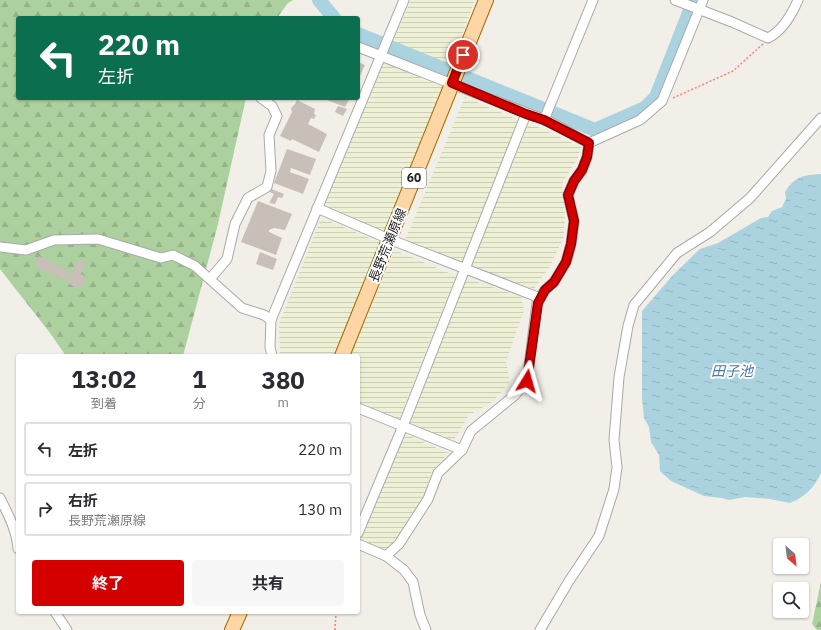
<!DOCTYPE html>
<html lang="ja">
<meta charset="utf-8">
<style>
body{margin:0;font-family:"IBM Plex Sans","Noto Sans JP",sans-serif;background:#f7f7f7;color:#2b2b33;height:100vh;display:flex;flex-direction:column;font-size:15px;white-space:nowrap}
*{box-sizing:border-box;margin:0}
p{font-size:13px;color:#7c7c81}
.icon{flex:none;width:22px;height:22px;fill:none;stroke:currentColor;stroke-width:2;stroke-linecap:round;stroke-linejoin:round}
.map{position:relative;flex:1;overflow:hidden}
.panel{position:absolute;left:16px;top:354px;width:344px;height:260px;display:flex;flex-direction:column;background:#fff;border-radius:4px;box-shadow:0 1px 3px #0004}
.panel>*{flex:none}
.guide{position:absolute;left:16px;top:16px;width:344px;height:84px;border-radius:4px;box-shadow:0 1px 3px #0004;background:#0b6e4f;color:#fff;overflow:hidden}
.needle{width:26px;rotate:152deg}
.fabs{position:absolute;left:773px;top:538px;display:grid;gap:8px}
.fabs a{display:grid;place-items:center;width:36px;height:36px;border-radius:4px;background:#fff;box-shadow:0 1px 3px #0004;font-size:20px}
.pin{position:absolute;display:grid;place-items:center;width:34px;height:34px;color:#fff;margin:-17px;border:2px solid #fff;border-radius:50%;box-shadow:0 1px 4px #0007}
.me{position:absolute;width:44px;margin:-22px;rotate:8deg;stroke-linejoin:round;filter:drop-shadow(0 0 3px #0008)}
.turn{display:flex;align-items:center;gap:14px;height:84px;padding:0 16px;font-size:18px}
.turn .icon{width:52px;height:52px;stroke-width:2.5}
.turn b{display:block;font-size:28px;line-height:34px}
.eta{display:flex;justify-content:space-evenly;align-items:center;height:68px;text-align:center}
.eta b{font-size:24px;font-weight:700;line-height:28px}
.primary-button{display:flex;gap:8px;margin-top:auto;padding:8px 16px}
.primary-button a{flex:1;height:46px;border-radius:4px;background:#d40000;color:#fff;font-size:16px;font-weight:700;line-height:46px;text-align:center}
.primary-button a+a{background:#f7f7f7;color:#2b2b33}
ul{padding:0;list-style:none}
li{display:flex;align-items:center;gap:12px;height:54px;margin:0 8px 6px;padding:0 8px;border:2px solid #e1e1e2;border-radius:4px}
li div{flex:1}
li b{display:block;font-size:15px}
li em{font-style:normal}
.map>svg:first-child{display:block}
.farmland{fill:url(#farmland-rules)}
.forest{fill:url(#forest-firs)}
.water{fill:url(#water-ripples)}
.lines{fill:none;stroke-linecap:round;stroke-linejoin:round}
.river{stroke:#aad3df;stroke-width:14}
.building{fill:#c7bfb8}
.street-casing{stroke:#a9a9a9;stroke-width:11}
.primary-casing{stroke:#a06b00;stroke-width:16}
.path{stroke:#fa8072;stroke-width:1.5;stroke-dasharray:2 2;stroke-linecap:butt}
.street{stroke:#fff;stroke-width:9}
.primary{stroke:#fcd6a4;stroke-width:14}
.route-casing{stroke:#8a0000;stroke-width:10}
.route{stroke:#d40000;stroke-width:7}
.labels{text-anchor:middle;stroke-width:4;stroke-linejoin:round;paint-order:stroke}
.shield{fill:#fff;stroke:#646464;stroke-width:1}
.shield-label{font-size:12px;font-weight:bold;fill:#222}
.street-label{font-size:13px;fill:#222;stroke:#fff}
.water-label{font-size:14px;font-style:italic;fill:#4a7aab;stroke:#fff}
</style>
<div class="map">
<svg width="821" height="630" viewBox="0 0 821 630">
<defs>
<pattern id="farmland-rules" width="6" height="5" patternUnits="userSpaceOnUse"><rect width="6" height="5" fill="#eef0d5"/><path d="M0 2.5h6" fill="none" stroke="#ccceb7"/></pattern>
<pattern id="forest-firs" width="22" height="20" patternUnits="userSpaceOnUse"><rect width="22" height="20" fill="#add19e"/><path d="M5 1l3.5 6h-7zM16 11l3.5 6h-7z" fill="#95b388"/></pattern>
<pattern id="water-ripples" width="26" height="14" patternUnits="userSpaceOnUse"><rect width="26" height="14" fill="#aad3df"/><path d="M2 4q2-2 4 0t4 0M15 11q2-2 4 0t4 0" fill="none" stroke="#92b5bf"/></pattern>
</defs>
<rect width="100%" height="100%" fill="#f2efe9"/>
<g class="farmland">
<polygon points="411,0 475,0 451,65 393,41"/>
<polygon points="382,62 444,87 386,233 324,205"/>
<polygon points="465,97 518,120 462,262 405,240"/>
<polygon points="529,123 581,147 578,158 562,183 565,212 564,237 550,266 534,289 471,266"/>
<polygon points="321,218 379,242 335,356 280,356 279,324"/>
<polygon points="395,250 456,276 399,419 358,402 358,356 350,356"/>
<polygon points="466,278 521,297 524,310 506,362 510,382 492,402 469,415 454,440 409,425"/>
<polygon points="405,434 448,453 431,473 423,500 411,515 400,535 385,551 360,540"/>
</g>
<g class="forest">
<polygon points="0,0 293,0 288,3 277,18 18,18 18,98 246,98 218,224 183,356 66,356 50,333 0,269"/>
<polygon points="821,582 821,630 817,630 812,624"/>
</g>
<path class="water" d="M 821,174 L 821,473 C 815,487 805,497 790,503 L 770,499 L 745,497 L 729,500 L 722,498 L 704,496 L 671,481 L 663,474 L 660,471 L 659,455 L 651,442 L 649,427 L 644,418 L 642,398 L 642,311 L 673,275 L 700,249 L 718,243 L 761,218 L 768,217 L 772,211 L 782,207 L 786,199 L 785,192 C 795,176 804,175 821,174 Z"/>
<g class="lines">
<g class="river">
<polyline points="319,0 334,18"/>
<polyline points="358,34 444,69"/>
<polyline points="467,78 595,130 645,108 656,97 694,0"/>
</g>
</g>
<g class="building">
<polygon points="358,62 365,65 358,80"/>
<polygon points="322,98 350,98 345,107"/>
<polygon points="297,100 315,109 314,114 316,115 314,119 311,118 308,124 327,134 319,152 292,139 291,141 280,136 292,112 291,108 295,104"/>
<polygon points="338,106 347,109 343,116 335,112"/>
<polygon points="287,149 316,159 310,175 291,168 290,172 309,179 303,194 274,183"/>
<polygon points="269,188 284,194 282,198 278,197 275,204 269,203 274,194 267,191"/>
<polygon points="258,201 292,214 285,230 274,228 269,230 269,232 282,238 276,255 241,242"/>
<polygon points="260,252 277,259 273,270 256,264"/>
<polygon points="39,256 69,271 65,280 34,266"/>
<polygon points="79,259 87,264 81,274 86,277 79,290 66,282"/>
</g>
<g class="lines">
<g class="street-casing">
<g id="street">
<path d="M 675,0 L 732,22 L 768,38 C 782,31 792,14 798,0"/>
<path d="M 358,47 C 420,71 481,96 543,119 C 559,125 573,136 589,143 L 640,120 L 662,101 L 703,0"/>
<polyline points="544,120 593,0"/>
<polyline points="317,208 389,239 540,298"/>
<polyline points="0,247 26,250 54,240 98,239 161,258 173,255 195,266 242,308 264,315 271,320 270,347 272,356"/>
<polyline points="210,279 227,259 235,224 248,198 267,187 271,171 269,135 277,116 272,106 261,98"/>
<polyline points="271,320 404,0"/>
<polyline points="358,408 462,450"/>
<path d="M 0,498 C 8,514 17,531 18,549"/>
<polyline points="358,533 403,426 526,114"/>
<polyline points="358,544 386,556 404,570 413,582 420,615 426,630"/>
<polyline points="386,556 399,544 428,499 438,473 462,450 471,431 515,395 527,381 537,303 545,290 554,282 566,262 571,244 574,221 568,195 574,181 582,170 587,157 589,143"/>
<polyline points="55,612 67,630"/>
<polyline points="540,630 569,581 599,536 614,489 617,467 614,440 619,377 628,326 634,305 677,253 710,232 750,198 821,118"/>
</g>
</g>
<g class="primary-casing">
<g id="primary">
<polyline points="342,356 486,0"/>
<polyline points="232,630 240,612"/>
</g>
</g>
<g class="path">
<polyline points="673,98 733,71 763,44"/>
<polyline points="335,630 336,612"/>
</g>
<use href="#street" class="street"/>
<use href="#primary" class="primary"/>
</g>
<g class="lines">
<g class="route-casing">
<polyline id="route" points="463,55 452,83 526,114 544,120 589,143 587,157 582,170 574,181 568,195 574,221 571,244 566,262 554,282 545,290 538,303 527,381"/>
</g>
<use href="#route" class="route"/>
</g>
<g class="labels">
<rect class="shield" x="402" y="168" width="24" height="20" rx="3"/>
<g class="shield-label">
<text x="414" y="182">60</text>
</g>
<g class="street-label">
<text transform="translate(387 245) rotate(-68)" y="5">長野荒瀬原線</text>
</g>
<g class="water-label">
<text x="732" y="376">田子池</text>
</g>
</g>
</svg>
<div class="fabs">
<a><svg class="needle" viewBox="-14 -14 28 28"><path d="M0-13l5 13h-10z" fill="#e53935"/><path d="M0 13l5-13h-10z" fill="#7c7c81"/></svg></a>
<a><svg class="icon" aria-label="search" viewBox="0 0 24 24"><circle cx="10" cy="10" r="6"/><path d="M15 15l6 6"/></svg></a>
</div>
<div class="pin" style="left:463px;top:55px;background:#d93025"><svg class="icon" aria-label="arrive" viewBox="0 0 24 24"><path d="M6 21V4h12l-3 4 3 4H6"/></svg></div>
<svg class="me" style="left:527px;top:381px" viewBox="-20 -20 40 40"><path d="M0-17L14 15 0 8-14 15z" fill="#d40000" stroke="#fff" stroke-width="4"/></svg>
<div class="guide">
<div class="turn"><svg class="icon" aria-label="left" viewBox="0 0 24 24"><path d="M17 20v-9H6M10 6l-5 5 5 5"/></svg><div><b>220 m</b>左折</div></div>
</div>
<section class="panel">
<div class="eta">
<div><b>13:02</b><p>到着</p></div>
<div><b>1</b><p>分</p></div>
<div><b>380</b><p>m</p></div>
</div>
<ul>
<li><svg class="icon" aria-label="left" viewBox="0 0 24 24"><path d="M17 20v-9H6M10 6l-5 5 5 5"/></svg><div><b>左折</b></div><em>220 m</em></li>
<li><svg class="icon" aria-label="right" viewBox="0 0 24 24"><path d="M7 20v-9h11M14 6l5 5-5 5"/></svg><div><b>右折</b><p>長野荒瀬原線</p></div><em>130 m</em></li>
</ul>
<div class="primary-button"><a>終了</a><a>共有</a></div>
</section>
</div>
